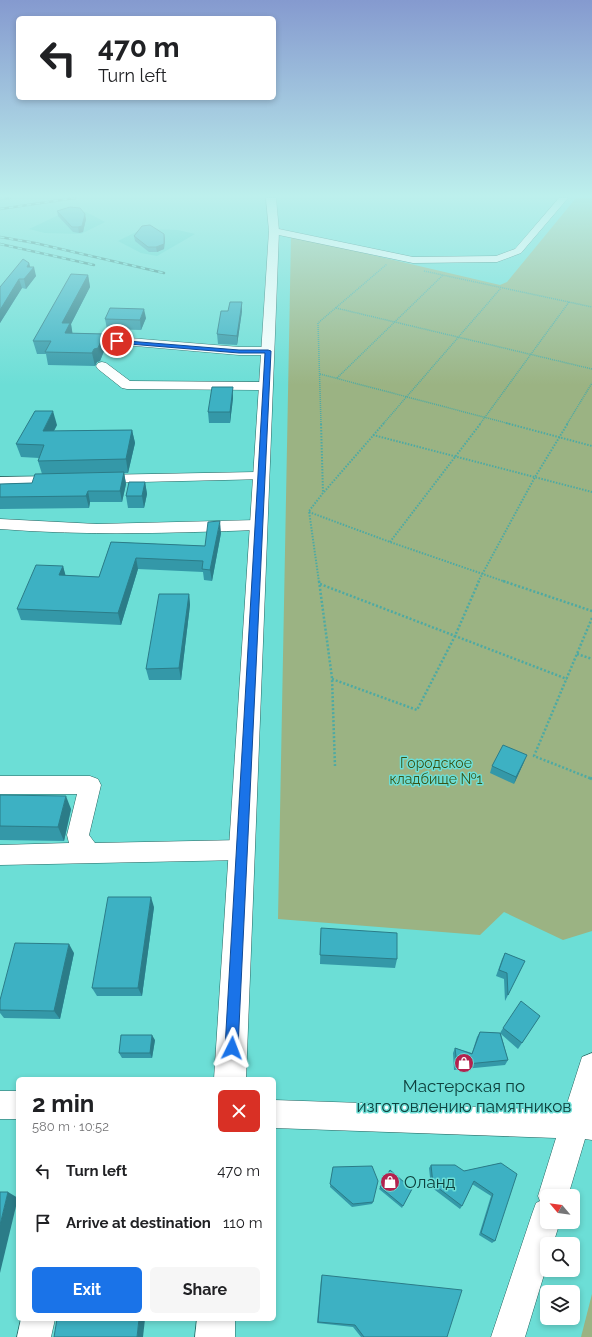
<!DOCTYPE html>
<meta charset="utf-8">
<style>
body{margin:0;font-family:Raleway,sans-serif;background:#f6f6f6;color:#202124;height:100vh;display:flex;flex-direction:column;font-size:15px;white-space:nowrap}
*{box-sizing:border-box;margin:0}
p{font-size:13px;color:#757577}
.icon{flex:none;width:22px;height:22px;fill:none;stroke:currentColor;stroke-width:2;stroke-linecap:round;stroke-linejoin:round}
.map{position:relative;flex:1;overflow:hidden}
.drawer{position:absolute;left:16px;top:1077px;width:260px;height:244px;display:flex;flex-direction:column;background:#fff;border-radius:6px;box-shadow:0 2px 6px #0003}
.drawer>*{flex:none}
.banner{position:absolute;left:16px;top:16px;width:260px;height:84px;border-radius:6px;box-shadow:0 2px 6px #0003;background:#fff;color:#202124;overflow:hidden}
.needle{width:26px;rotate:299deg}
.fabs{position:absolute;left:540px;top:1189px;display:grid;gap:8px}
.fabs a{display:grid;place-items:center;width:40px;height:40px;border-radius:6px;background:#fff;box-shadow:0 2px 6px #0003;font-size:20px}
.pin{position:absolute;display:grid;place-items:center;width:34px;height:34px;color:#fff;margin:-17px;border:2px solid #fff;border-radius:50%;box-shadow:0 1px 4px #0007}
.me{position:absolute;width:44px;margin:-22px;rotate:3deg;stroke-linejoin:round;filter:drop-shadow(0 0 3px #0008)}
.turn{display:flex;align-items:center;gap:14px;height:84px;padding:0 16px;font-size:18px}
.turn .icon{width:52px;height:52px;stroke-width:2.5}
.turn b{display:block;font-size:28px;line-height:34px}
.round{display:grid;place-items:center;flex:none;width:42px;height:42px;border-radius:6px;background:#f6f6f6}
.headline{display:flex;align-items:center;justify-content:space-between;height:68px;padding:0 16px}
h1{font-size:24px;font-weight:700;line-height:30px}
.action{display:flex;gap:8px;margin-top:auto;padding:8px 16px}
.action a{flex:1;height:46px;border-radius:6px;background:#1a73e8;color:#fff;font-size:16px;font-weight:700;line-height:46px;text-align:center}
.action a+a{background:#f6f6f6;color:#202124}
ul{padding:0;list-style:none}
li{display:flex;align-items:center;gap:12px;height:52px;padding:0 16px}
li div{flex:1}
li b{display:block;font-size:15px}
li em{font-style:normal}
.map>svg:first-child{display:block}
.built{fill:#50d3cc}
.green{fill:#9bb383}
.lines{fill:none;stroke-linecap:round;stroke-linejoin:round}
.minor-casing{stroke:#286561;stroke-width:1}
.major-casing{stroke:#286561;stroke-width:1}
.path-far3{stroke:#4daaa3;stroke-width:1.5;stroke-dasharray:1 1;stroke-linecap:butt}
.path-far2{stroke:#4daaa3;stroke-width:2;stroke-dasharray:1.5 1.5;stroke-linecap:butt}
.path-far1{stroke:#4daaa3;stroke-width:2.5;stroke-dasharray:2 2;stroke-linecap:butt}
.path{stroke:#4daaa3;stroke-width:3;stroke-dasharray:2.5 2.5;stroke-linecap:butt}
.minor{fill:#fff;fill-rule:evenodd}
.major{fill:#fff;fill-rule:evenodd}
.rail-casing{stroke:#36847f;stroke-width:2.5}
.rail{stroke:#6cded6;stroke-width:1.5;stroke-dasharray:4.5;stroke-linecap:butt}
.wall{fill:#3498a8}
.shaded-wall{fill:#2b7c88}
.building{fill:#3db1c3;stroke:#2b7c88}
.route{fill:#1a73e8;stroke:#114b97}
.labels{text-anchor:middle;stroke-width:3;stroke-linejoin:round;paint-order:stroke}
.park-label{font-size:14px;fill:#395416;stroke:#6cded6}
.near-poi-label{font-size:17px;fill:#0e413e;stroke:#6cded6}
</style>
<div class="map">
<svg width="592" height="1337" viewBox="0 0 592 1337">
<rect width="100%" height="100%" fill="#6cded6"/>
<g class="built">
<polygon points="76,211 86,212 105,222 81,234 45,233 29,229 65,212"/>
<polygon points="142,229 178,230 195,234 157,256 141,253 118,241"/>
</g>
<g class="green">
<polygon points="576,198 592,198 592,931 563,940 504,912 480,935 278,919 291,236 500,285 507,282"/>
<polygon points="592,1294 592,1337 581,1337"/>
</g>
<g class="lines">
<g class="minor-casing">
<g id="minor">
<polygon points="559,198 568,198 521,253 497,262 413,263 274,234 269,231 274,228 413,257 496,256 515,249"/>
<polygon points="117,337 239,347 268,347 272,348 274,351 272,354 268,355 239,355 113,344 111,341 113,338"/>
<polygon points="102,362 106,363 130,381 266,382 271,383 272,386 271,389 266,390 127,389 122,388 98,369 96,366 98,363"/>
<polygon points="262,472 267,473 269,476 267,479 99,483 94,482 92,479 94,476 99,475"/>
<polygon points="58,476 63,477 65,480 63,483 0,485 0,477"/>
<path d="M 0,519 L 97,524 L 259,520 L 265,522 L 267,525 L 265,528 L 259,530 C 172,533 86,536 0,529 Z"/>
<polygon points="0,776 90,776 98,779 101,785 89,835 95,843 242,840 250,843 253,850 250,857 242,860 0,865 0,845 69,843 67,835 77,794 0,794"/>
<polygon points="592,1053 592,1140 585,1139 568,1196 547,1196 547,1222 560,1222 553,1244 547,1244 547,1265 525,1337 491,1337 532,1214 536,1203 540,1201 538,1196 556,1138 274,1128 274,1100 565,1110 582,1057"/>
<rect x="0" y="1091" width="18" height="28"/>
<polygon points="21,1319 55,1319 51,1337 17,1337"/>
</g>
</g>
<g class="major-casing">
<g id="major">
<polygon points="266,198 276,198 279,231 246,1079 214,1079 269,231"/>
<polygon points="197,1319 235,1319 235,1337 195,1337"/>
</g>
</g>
<g class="path-far3">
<polyline points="424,271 592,307"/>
<polyline points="336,308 592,369"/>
<polyline points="320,374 510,424"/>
<polyline points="337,378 443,275"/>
<polyline points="321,424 318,323 387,264"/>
<polyline points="383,424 501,288"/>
<polyline points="480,424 569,302"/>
<polyline points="567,424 592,383"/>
</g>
<g class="path-far2">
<polyline points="506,423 592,446"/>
<polyline points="373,435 592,492"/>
<polyline points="324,492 384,423"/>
<polyline points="309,512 390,542 506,582"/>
<polyline points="390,542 481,423"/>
<polyline points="319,582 309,511 323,493 321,423"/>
<polyline points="478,582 535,477 568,423"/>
</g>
<g class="path-far1">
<polyline points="319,581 332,678 335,767"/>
<polyline points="503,581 592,611"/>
<polyline points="320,584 567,679"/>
<polyline points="592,618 534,756 592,779"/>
<polyline points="577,654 592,659"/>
<polyline points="332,679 417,710 455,636 479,581"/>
</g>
<polyline class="path" points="590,778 592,779"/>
<use href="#minor" class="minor"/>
<use href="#major" class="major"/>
<g class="rail-casing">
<g id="rail">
<polyline points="0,199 10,198"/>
<polyline points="0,209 75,198"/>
<polyline points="0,237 35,243 164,273"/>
<polyline points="0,244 94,265"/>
</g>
</g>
<use href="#rail" class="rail"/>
</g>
<g class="wall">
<polygon points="57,211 86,219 83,232 79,233 73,232 58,216"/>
<polygon points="164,234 165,239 164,249 157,252 149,252 135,241 134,236"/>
<polygon points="29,263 30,267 36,276 26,289 22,288 0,323 0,287"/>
<polygon points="88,275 90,287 71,324 72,333 104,334 106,346 100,361 97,362 95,366 48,365 46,354 37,354 33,341"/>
<polygon points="242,302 242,311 237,345 218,344 217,334 228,311"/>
<polygon points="146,318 141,330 107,329 105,319"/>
<polygon points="233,398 230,423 209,423 208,412"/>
<polygon points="57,425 54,431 132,430 135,443 128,473 124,473 126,484 122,502 90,502 89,508 0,509 0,484 32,483 42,474 38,461 39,458 21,457 16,444"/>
<polygon points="145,482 147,494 144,508 128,508 126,496"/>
<polygon points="221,533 212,581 204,580 203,572 138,569 121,625 21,620 17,609 63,566 65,575 99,577 111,542 205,546"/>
<polygon points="189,594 190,605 181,680 149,680 146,669"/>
<polygon points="524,762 514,784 490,773 492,766"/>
<polygon points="0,795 71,809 64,841 0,840"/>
<polygon points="154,907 142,996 97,996 92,988"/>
<polygon points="321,928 397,959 395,968 320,964"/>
<polygon points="74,953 60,1019 4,1018 0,1013 0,1010"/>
<polygon points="505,953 525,961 505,1001 504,979 496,976 502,959"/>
<polygon points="540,1016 518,1049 501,1034 508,1060 505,1065 454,1070 453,1053 455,1048 472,1053 477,1037 480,1032 500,1033 503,1028"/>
<polygon points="155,1040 152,1058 122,1058 119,1053"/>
<polygon points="501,1163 495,1241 492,1243 479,1235 491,1196 472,1184 462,1206 460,1209 431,1187 429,1168 431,1165 464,1171"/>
<polygon points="333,1167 373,1202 372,1204 352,1207 330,1187"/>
<polygon points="390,1170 412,1189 402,1208 379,1189"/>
<polygon points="322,1275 447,1337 361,1337 353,1327 317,1323 321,1279"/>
</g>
<g class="shaded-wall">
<polygon points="85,214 86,219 83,232 79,233 78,227"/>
<polygon points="164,234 165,239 164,249 157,252 156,247"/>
<polygon points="29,263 31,270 34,267 36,276 26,289 24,279 27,267"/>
<polygon points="88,275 90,287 71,324 73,336 68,346 62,323"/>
<polygon points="19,279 22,288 0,323 0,310"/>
<polygon points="242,302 242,311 237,345 237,336"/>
<polygon points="144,309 146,318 141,330 140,320"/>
<polygon points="104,334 106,346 100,361 97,362 95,366 92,353"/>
<polygon points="233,387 233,398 230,423 230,412"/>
<polygon points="53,411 57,425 46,445 43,431"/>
<polygon points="132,430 135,443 128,473 126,459"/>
<polygon points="124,472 126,484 122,502 120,491"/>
<polygon points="145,482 147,494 144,508 142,496"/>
<polygon points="88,491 90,502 89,508 86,496"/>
<polygon points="220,521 221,533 212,581 210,570"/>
<polygon points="136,558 138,569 121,625 118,613"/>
<polygon points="63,566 66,577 59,575"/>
<polygon points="189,594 190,605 181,680 179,668"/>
<polygon points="527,755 524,762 514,784 516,777"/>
<polygon points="66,796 71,809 64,841 58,827"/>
<polygon points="151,897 154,907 142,996 138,988"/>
<polygon points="69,944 74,953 60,1019 54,1011"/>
<polygon points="152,1035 155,1040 152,1058 150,1053"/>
<polygon points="8,1192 18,1198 0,1273 0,1225"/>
<polygon points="139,1319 145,1319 143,1337 137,1337"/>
</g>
<g class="building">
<polygon points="70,207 80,208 85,214 82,226 78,227 72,227 57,211"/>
<polygon points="150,225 164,234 164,244 156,247 148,247 134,236 142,226"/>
<polygon points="23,259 29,263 27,267 34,267 24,279 19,279 0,310 0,287"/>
<polygon points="71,274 88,275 62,323 70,323 65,333 104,334 98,348 94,349 92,353 45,352 51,341 33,341"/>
<polygon points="230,302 242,302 237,336 217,334 221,311 228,311"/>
<polygon points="110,308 144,309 140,320 105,319"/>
<polygon points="212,387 233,387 230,412 208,412"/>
<polygon points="35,411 53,411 43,431 132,430 126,459 38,461 44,445 16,444"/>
<polygon points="124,472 120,491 88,491 86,496 0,497 0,484 32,483 35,474"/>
<polygon points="129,482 145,482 142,496 126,496"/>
<polygon points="220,521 210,570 202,569 203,561 136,558 118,613 17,609 36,565 63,566 59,575 99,577 111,542 205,546 208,522"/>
<polygon points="159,594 189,594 179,668 146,669"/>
<polygon points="503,745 527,755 516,777 492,766"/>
<polygon points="0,795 66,796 58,827 0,826"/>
<polygon points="108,897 151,897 138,988 92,988"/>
<polygon points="321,928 397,933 397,959 320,955"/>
<polygon points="15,943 69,944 54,1011 0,1010 0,1000"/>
<polygon points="505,953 525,961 508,995 507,973 499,970"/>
<polygon points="521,1001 540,1016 522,1043 503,1028"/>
<polygon points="480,1032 500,1033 508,1060 457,1065 455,1048 472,1054"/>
<polygon points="121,1035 152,1035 150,1053 119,1053"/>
<polygon points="501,1163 517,1174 495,1241 481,1233 493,1194 474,1181 462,1206 433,1184 431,1165 455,1165 464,1171"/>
<polygon points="372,1166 378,1181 373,1202 353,1204 330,1184 333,1167"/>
<polygon points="390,1170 412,1189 403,1206 380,1187"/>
<polygon points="0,1192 8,1192 0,1225"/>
<polygon points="322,1275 462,1290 447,1337 364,1337 355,1325 318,1322"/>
<polygon points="57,1319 139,1319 137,1337 54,1337"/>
</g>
<linearGradient id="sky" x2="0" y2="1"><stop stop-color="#859acf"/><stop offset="0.51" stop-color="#bdf0ed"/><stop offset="1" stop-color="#bdf0ed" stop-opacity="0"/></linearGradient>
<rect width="592" height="385" fill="url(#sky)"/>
<polygon class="route" points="115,340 239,350 268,350 271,351 238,1048 236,1053 232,1055 227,1053 225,1048 265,353 239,353 117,343 114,341"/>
<defs>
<g id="shop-disc" transform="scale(1)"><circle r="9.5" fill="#b3224e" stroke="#6cded6"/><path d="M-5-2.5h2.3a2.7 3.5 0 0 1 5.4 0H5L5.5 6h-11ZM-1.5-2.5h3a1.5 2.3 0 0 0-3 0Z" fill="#fff"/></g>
</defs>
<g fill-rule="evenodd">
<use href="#shop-disc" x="464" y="1063"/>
<use href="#shop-disc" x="390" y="1182"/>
</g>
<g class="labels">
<g class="park-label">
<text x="436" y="768">Городское<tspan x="436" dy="16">кладбище №1</tspan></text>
</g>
<g class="near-poi-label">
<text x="464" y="1092">Мастерская по<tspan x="464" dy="20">изготовлению памятников</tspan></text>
<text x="404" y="1188" text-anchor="start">Оланд</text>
</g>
</g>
</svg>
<div class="fabs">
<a><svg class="needle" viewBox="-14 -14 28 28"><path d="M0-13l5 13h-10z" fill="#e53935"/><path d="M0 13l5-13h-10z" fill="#757577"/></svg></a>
<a><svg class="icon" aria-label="search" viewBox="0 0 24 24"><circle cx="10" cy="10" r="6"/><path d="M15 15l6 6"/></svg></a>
<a><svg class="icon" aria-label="layers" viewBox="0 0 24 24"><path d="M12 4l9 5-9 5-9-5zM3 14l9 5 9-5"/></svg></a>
</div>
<div class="pin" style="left:117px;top:341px;background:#d93025"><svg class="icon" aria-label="arrive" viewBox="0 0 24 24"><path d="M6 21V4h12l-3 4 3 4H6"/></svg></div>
<svg class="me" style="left:232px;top:1048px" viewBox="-20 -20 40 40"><path d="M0-17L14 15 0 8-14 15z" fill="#1a73e8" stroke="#fff" stroke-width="4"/></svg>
<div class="banner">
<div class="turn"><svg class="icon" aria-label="left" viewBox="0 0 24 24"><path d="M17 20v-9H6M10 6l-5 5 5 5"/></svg><div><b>470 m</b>Turn left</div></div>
</div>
<section class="drawer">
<div class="headline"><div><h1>2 min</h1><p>580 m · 10:52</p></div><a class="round" style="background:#d93025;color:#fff"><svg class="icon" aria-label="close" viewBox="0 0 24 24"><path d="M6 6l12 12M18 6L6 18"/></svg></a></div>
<ul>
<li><svg class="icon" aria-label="left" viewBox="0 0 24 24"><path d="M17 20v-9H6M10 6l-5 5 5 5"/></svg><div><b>Turn left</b></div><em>470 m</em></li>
<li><svg class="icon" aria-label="arrive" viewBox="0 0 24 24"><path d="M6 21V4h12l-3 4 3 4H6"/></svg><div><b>Arrive at destination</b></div><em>110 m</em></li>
</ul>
<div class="action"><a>Exit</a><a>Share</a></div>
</section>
</div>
